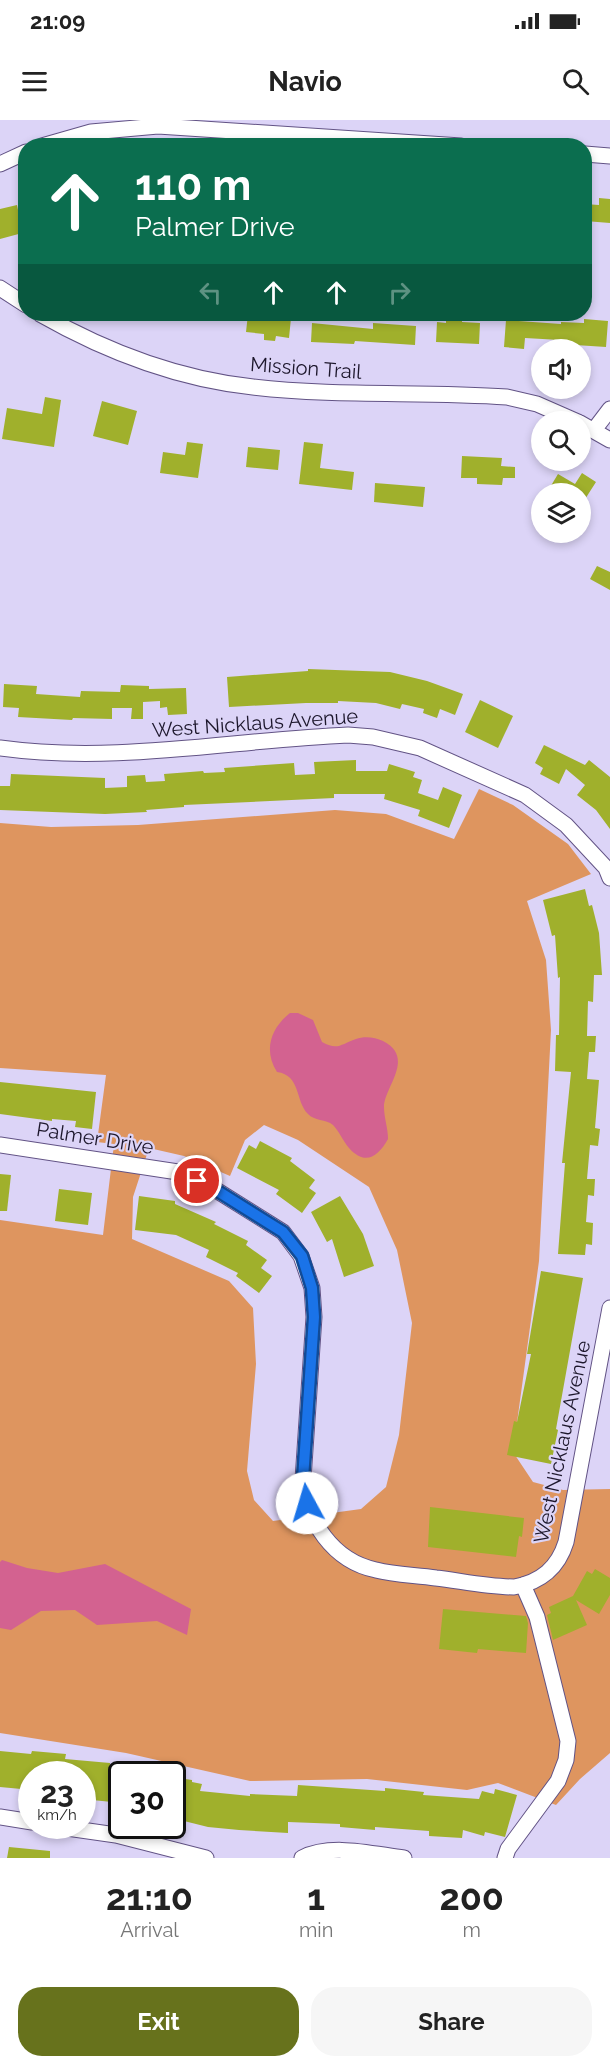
<!DOCTYPE html>
<style>
body{margin:0;font-family:Raleway,sans-serif;background:#f6f6f6;color:#222;height:100vh;display:flex;flex-direction:column;font-size:22px;white-space:nowrap}
*{box-sizing:border-box;margin:0}
p{font-size:20px;color:#767676}
.icon{flex:none;width:33px;height:33px;fill:none;stroke:currentColor;stroke-width:2;stroke-linecap:round;stroke-linejoin:round}
.map{position:relative;height:1738px;overflow:hidden}
.sheet{display:flex;flex-direction:column;background:#fff;flex:1}
.sheet>*{flex:none}
.hud{position:absolute;left:18px;top:18px;width:574px;height:183px;border-radius:24px;box-shadow:0 3px 9px #0003;background:#0b6e4f;color:#fff;overflow:hidden}
.controls{position:absolute;left:531px;top:219px;display:grid;gap:12px}
.controls a{display:grid;place-items:center;width:60px;height:60px;border-radius:50%;background:#fff;box-shadow:0 3px 9px #0003;font-size:30px}
.speed{position:absolute;left:18px;top:1641px;display:flex;gap:12px;font-size:30px;font-weight:700;text-align:center}
.speed>*{display:grid;place-content:center;width:78px;height:78px;border-radius:50%;background:#fff;box-shadow:0 3px 9px #0003;line-height:1}
.speed small{font-size:15px;font-weight:400}
.speed .limit{border:3px solid #111;border-radius:9px;background:#fff;color:#111}
.pin{position:absolute;display:grid;place-items:center;width:51px;height:51px;color:#fff;margin:-26px;border:3px solid #fff;border-radius:50%;box-shadow:0 2px 6px #0007}
.me{position:absolute;width:66px;margin:-33px;rotate:354deg;stroke-linejoin:round;filter:drop-shadow(0 0 4px #0008)}
.turn{display:flex;align-items:center;gap:21px;height:126px;padding:0 18px;font-size:27px}
.turn .icon{width:78px;height:78px;stroke-width:2.5}
.turn b{display:block;font-size:42px;line-height:51px}
.lanes{display:flex;align-items:center;height:57px;padding:0 18px;background:#0003;justify-content:center;gap:30px;direction:ltr}
.lanes .off{opacity:.35}
.eta{display:flex;justify-content:space-evenly;align-items:center;height:102px;text-align:center}
.eta b{font-size:36px;font-weight:700;line-height:42px}
.primary-button{display:flex;gap:12px;margin-top:auto;padding:12px 18px}
.primary-button a{flex:1;height:69px;border-radius:24px;background:#67721c;color:#fff;font-size:24px;font-weight:700;line-height:69px;text-align:center}
.primary-button a+a{background:#f6f6f6;color:#222}
.status{display:flex;justify-content:space-between;align-items:center;height:42px;padding:0 30px;background:#fff;direction:ltr}
.status svg{height:16px;fill:currentColor}
header{display:flex;justify-content:space-between;align-items:center;height:78px;padding:0 18px;background:#fff;font-size:27px;font-weight:700}
.map>svg:first-child{display:block}
.green{fill:#de955f;fill-rule:evenodd}
.water{fill:#d36290}
.building{fill:#a0b02c}
.lines{fill:none;stroke-linecap:round;stroke-linejoin:round}
.minor-casing{stroke:#625385;stroke-width:17}
.minor{stroke:#fff;stroke-width:15}
.route-casing{stroke:#114b97;stroke-width:15}
.route{stroke:#1a73e8;stroke-width:10}
.labels{text-anchor:middle;stroke-width:4.5;stroke-linejoin:round;paint-order:stroke}
.street-label{font-size:20px;fill:#1d172c;stroke:#dcd4f7}
</style>
<div class="status"><b>21:09</b><svg viewBox="0 0 49 12"><path d="M0 12V9h3v3zM5 12V6h3v6zM10 12V3h3v9zM15 12V0h3v12zM26 1h20v11H26zM47 4h2v5h-2z"/></svg></div>
<header><svg class="icon" aria-label="menu" viewBox="0 0 24 24"><path d="M4 6h16M4 12h16M4 18h16"/></svg>Navio<svg class="icon" aria-label="search" viewBox="0 0 24 24"><circle cx="10" cy="10" r="6"/><path d="M15 15l6 6"/></svg></header>
<div class="map">
<svg width="610" height="1738" viewBox="0 0 610 1738">
<rect width="100%" height="100%" fill="#dcd4f7"/>
<path class="green" d="M 479,669 L 513,685 L 568,724 L 591,754 L 527,781 L 546,840 L 551,910 L 539,1141 L 513,1332 L 533,1362 L 563,1370 L 610,1369 L 610,1633 L 580,1659 L 556,1685 L 498,1663 L 467,1670 L 367,1659 L 250,1661 L 126,1633 L 0,1613 L 0,1100 L 103,1115 L 114,1024 L 97,1022 L 106,955 L 0,948 L 0,703 L 51,707 L 138,705 L 335,690 L 386,694 L 454,719 ZM 264,1005 L 298,1020 L 369,1067 L 397,1130 L 412,1203 L 399,1315 L 386,1367 L 361,1389 L 273,1401 L 254,1380 L 247,1351 L 256,1244 L 253,1188 L 229,1161 L 132,1119 L 133,1077 L 149,1028 L 184,1036 L 230,1056 L 245,1020 Z"/>
<g class="water">
<path d="M 290,893 L 298,893 L 313,900 L 322,922 C 338,931 341,924 356,919 C 364,916 375,917 383,921 C 416,938 384,967 384,987 C 384,998 388,1008 388,1019 C 378,1037 365,1046 349,1028 C 343,1021 339,1011 333,1005 C 326,999 314,1001 308,994 C 295,981 301,955 277,952 C 263,930 271,908 290,893 Z"/>
<polygon points="2,1440 27,1448 58,1453 105,1444 191,1489 187,1515 157,1501 97,1505 75,1490 41,1491 11,1510 0,1508 0,1442"/>
</g>
<g class="building">
<polygon points="599,78 610,79 610,103 585,101 585,84 599,85"/>
<polygon points="17,85 19,95 24,94 26,112 0,119 0,89"/>
<polygon points="248,194 275,194 275,196 291,198 289,218 276,216 275,221 264,220 264,214 246,212"/>
<polygon points="446,195 462,196 462,202 480,203 479,224 436,222 437,202 446,203"/>
<polygon points="584,199 608,201 606,227 560,224 560,220 525,218 524,229 504,227 506,200 561,204 561,202 584,203"/>
<polygon points="312,203 373,209 373,203 416,206 415,225 355,221 354,224 311,222"/>
<polygon points="45,277 61,280 54,327 2,319 7,288 42,294"/>
<polygon points="102,281 137,291 128,325 93,316"/>
<polygon points="187,322 203,324 198,358 160,353 163,332 185,335"/>
<polygon points="304,322 323,324 320,348 354,352 352,370 299,364"/>
<polygon points="248,327 280,330 278,350 246,347"/>
<polygon points="462,336 502,338 501,346 515,347 515,358 503,358 502,365 477,364 477,358 461,358"/>
<polygon points="582,353 596,362 580,387 580,374 546,374 558,354 575,364"/>
<polygon points="375,363 425,367 423,387 374,382"/>
<polygon points="597,446 610,452 610,470 590,459"/>
<polygon points="308,549 390,552 427,561 463,574 455,595 440,589 437,598 423,593 424,589 402,584 400,589 376,583 338,581 338,583 306,583 229,587 227,557 308,551"/>
<polygon points="4,564 37,566 36,574 80,577 81,571 120,572 121,565 149,566 149,569 186,568 187,594 168,595 167,587 160,588 160,581 143,582 143,599 131,599 132,588 112,588 112,599 73,598 72,600 18,597 19,588 3,587"/>
<polygon points="480,580 513,596 498,628 465,612"/>
<polygon points="544,625 585,645 589,640 610,657 610,709 596,690 577,675 585,665 566,649 559,664 540,654 543,648 535,643"/>
<polygon points="356,640 356,651 387,651 389,644 415,652 413,657 422,660 418,673 438,680 443,667 462,675 449,708 418,696 420,690 384,679 385,674 334,674 334,678 184,685 184,687 146,690 147,692 105,694 0,690 0,666 10,666 11,654 105,658 105,668 127,667 127,656 145,655 146,662 165,661 164,654 203,651 204,653 225,652 224,648 294,643 295,655 315,654 314,642"/>
<polygon points="585,769 589,786 592,785 599,813 602,855 594,855 593,882 588,881 587,916 596,916 595,932 589,932 587,959 599,960 595,1008 600,1009 598,1026 590,1025 587,1059 595,1059 594,1076 588,1075 586,1102 593,1103 592,1125 586,1124 585,1135 558,1134 565,1043 562,1043 571,952 555,951 556,915 559,915 560,857 558,858 555,815 552,816 543,780"/>
<polygon points="0,962 96,972 92,1009 75,1007 76,1001 52,999 52,1001 0,994"/>
<polygon points="260,1021 292,1038 290,1041 315,1060 309,1068 316,1073 302,1093 276,1074 279,1070 237,1048 249,1025 256,1029"/>
<polygon points="0,1054 11,1055 7,1091 0,1091"/>
<polygon points="59,1069 92,1073 88,1105 55,1101"/>
<polygon points="139,1076 175,1081 175,1084 216,1102 214,1104 248,1121 246,1125 267,1140 261,1148 272,1156 259,1173 236,1156 238,1153 206,1137 209,1130 176,1115 135,1110"/>
<polygon points="340,1076 363,1114 374,1146 344,1157 332,1119 327,1122 311,1092"/>
<polygon points="541,1151 583,1158 556,1309 558,1310 551,1344 507,1335 514,1301 517,1302 531,1234 527,1234"/>
<polygon points="430,1387 524,1398 522,1417 519,1416 516,1437 428,1427"/>
<polygon points="595,1449 610,1458 610,1475 599,1494 576,1480 587,1505 553,1520 547,1495 551,1493 549,1487 573,1476 587,1451 592,1454"/>
<polygon points="443,1489 526,1496 528,1503 526,1533 478,1529 477,1533 439,1529"/>
<polygon points="0,1631 31,1634 32,1631 66,1634 65,1639 110,1643 110,1648 122,1649 122,1683 82,1679 82,1654 32,1654 32,1670 0,1667"/>
<polygon points="172,1657 192,1660 192,1662 202,1664 200,1671 250,1676 250,1674 297,1676 298,1665 385,1671 385,1668 424,1672 423,1675 479,1679 482,1671 494,1674 495,1669 517,1675 505,1717 485,1712 484,1716 463,1710 462,1718 429,1716 429,1711 375,1707 375,1710 340,1707 340,1704 288,1702 288,1713 239,1710 208,1707 172,1698"/>
<polygon points="9,1727 50,1731 50,1738 7,1738"/>
</g>
<g class="lines">
<g class="minor-casing">
<g id="minor">
<polyline points="42,26 91,12 158,6 461,26"/>
<polyline points="585,34 610,36"/>
<polyline points="0,44 26,32"/>
<polyline points="0,168 26,185"/>
<path d="M 40,194 C 105,231 178,259 253,267 C 338,277 423,271 507,277 L 537,284 L 578,302"/>
<polyline points="580,303 610,320"/>
<polyline points="594,310 610,289"/>
<path d="M 0,628 C 115,644 232,620 348,615 L 373,617 L 420,628 L 525,675 L 566,705 L 606,748 L 610,758"/>
<path d="M 0,1025 L 178,1052 L 216,1070 L 283,1112 L 301,1136 L 312,1168 L 314,1197 L 303,1359 C 306,1401 333,1441 376,1450 C 395,1455 416,1455 436,1458 C 461,1461 488,1467 514,1467 C 541,1462 558,1448 566,1422 L 610,1188"/>
<polyline points="0,1697 32,1702"/>
<polyline points="53,1706 116,1715 206,1738"/>
<path d="M 302,1738 C 331,1723 372,1734 404,1738"/>
<polyline points="505,1738 508,1729 558,1661 566,1640 568,1621 537,1497 523,1465"/>
</g>
</g>
<use href="#minor" class="minor"/>
</g>
<g class="lines">
<g class="route-casing">
<polyline id="route" points="197,1061 216,1070 283,1112 302,1136 312,1168 314,1197 303,1359 307,1383"/>
</g>
<use href="#route" class="route"/>
</g>
<g class="labels">
<g class="street-label">
<text transform="translate(306 248) rotate(4)" y="7">Mission Trail</text>
<text transform="translate(255 603) rotate(-4)" y="7">West Nicklaus Avenue</text>
<text transform="translate(95 1018) rotate(9)" y="7">Palmer Drive</text>
<text transform="translate(562 1322) rotate(-78)" y="7">West Nicklaus Avenue</text>
</g>
</g>
</svg>
<div class="controls">
<a><svg class="icon" aria-label="sound" viewBox="0 0 24 24"><path d="M4 9h4l5-4v14l-5-4H4zM17 9q2 3 0 6"/></svg></a>
<a><svg class="icon" aria-label="search" viewBox="0 0 24 24"><circle cx="10" cy="10" r="6"/><path d="M15 15l6 6"/></svg></a>
<a><svg class="icon" aria-label="layers" viewBox="0 0 24 24"><path d="M12 4l9 5-9 5-9-5zM3 14l9 5 9-5"/></svg></a>
</div>
<div class="speed"><div>23<small>km/h</small></div><div class="limit">30</div></div>
<div class="pin" style="left:197px;top:1061px;background:#d93025"><svg class="icon" aria-label="arrive" viewBox="0 0 24 24"><path d="M6 21V4h12l-3 4 3 4H6"/></svg></div>
<svg class="me" style="left:307px;top:1383px" viewBox="-20 -20 40 40"><circle r="19" fill="#fff"/><path d="M0-13L10 11 0 6-10 11z" fill="#1a73e8"/></svg>
<div class="hud">
<div class="turn"><svg class="icon" aria-label="ahead" viewBox="0 0 24 24"><path d="M12 20V5M6 11l6-6 6 6"/></svg><div><b>110 m</b>Palmer Drive</div></div>
<div class="lanes"><svg class="icon off" aria-label="left" viewBox="0 0 24 24"><path d="M17 20v-9H6M10 6l-5 5 5 5"/></svg><svg class="icon" aria-label="ahead" viewBox="0 0 24 24"><path d="M12 20V5M6 11l6-6 6 6"/></svg><svg class="icon" aria-label="ahead" viewBox="0 0 24 24"><path d="M12 20V5M6 11l6-6 6 6"/></svg><svg class="icon off" aria-label="right" viewBox="0 0 24 24"><path d="M7 20v-9h11M14 6l5 5-5 5"/></svg></div>
</div>
</div>
<section class="sheet">
<div class="eta">
<div><b>21:10</b><p>Arrival</p></div>
<div><b>1</b><p>min</p></div>
<div><b>200</b><p>m</p></div>
</div>
<div class="primary-button"><a>Exit</a><a>Share</a></div>
</section>
